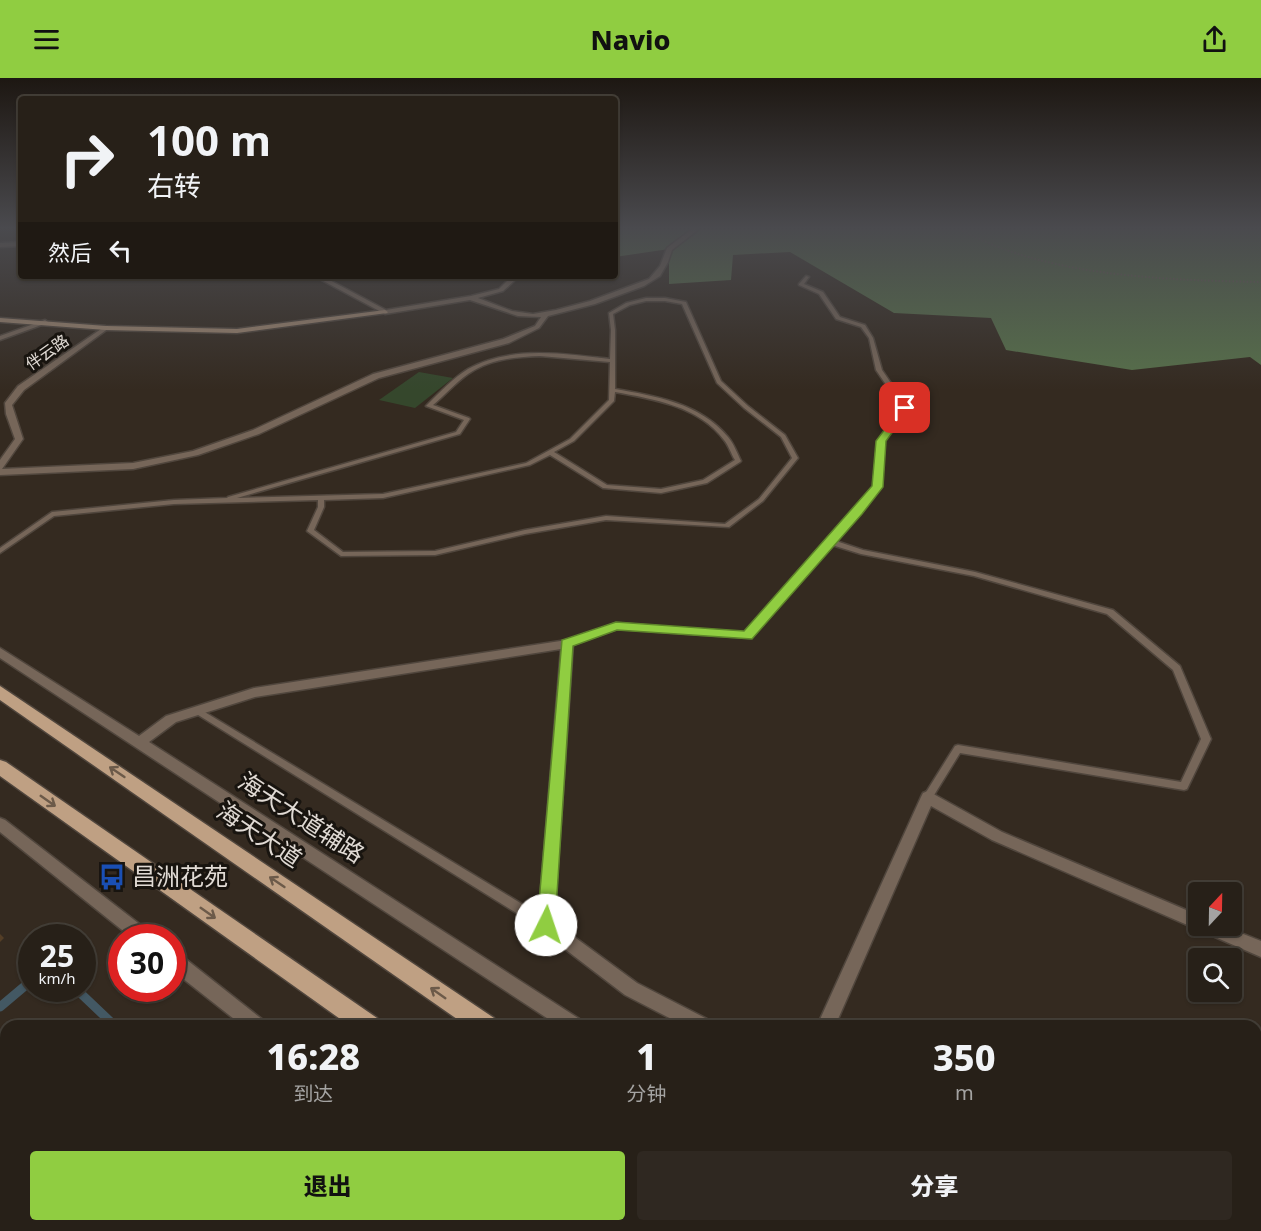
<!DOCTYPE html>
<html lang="zh">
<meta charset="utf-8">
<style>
body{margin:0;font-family:"Noto Sans","Noto Sans SC",sans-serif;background:#2f2821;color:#f1f3f6;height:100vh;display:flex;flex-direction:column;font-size:22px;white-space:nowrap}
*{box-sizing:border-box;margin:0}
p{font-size:20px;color:#a4a3a2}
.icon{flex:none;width:33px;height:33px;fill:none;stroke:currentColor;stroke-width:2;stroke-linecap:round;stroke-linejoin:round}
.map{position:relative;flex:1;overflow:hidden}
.details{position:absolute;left:0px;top:942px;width:1262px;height:212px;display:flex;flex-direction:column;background:#272018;border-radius:18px 18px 0 0;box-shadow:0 2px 4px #0004,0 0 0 2px #433e37}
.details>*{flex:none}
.banner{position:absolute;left:18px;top:18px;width:600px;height:183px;border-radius:6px;box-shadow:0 2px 4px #0004,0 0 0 2px #433e37;background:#272018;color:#f1f3f6;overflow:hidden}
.needle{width:39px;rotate:22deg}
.buttons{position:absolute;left:1188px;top:804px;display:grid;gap:12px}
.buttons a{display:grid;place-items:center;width:54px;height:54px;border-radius:6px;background:#272018;box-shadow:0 2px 4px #0004,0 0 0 2px #433e37;font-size:30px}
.speed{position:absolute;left:18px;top:846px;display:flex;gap:12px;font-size:30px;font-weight:700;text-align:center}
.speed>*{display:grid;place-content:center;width:78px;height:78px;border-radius:50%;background:#272018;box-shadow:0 2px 4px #0004,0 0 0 2px #433e37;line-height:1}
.speed small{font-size:15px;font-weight:400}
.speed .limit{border:9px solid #d22;background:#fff;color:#111}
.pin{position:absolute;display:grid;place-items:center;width:51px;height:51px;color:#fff;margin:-26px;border-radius:12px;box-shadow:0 3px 9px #0006}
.me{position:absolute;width:66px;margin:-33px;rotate:4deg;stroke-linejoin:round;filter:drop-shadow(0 0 4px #0008)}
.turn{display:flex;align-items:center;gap:21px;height:126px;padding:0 30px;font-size:27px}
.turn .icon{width:78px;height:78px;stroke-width:2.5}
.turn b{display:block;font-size:42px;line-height:51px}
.then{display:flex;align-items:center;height:57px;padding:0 30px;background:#0003;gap:12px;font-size:22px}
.eta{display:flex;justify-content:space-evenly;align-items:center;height:102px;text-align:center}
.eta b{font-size:36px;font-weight:800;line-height:42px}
.button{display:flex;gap:12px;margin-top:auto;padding:12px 30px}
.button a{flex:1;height:69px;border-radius:6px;background:#90cd41;color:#111;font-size:24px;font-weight:800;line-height:69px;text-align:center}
.button a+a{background:#2f2821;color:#f1f3f6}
header{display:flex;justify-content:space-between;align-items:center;height:78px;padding:0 30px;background:#90cd41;color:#111;font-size:27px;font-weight:800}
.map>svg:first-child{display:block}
.green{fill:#35472c}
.forest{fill:#57704a}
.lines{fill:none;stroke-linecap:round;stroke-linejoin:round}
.stream{stroke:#435863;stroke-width:9}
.service-casing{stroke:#50463d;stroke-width:3}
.minor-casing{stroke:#50463d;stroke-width:3}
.secondary-casing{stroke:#50463d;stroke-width:3}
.primary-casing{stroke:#50463d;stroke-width:3}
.path{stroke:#6b625a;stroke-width:2;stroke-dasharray:1.5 2;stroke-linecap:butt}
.service{fill:#766659;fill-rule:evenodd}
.minor{fill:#766659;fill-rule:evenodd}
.secondary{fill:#9f8771;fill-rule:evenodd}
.primary{fill:#bfa083;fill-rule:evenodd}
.shaded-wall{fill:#543e26}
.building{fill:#785937;stroke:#543e26;stroke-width:1.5}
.oneway{stroke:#6c5a49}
.route{fill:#90cd41;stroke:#5e852a;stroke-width:1.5}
.labels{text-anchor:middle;stroke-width:6;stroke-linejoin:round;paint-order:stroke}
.far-street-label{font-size:16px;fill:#e0dad4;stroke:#18140f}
.near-street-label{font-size:24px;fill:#e0dad4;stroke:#18140f}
.near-poi-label{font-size:24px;fill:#e0dad4;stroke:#18140f;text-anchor:start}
</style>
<header><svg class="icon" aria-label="menu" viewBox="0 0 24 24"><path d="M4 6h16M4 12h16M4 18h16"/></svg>Navio<svg class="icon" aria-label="share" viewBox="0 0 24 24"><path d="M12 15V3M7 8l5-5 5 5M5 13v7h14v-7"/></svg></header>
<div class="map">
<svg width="1261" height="1153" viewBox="0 0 1261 1153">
<rect width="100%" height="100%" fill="#342a20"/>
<polygon class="green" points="419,294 453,300 415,330 379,322"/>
<polygon class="forest" points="615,151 1261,151 1261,287 1250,279 1132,292 1006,272 991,240 894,235 790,174 733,177 731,202 669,206 669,171 615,179"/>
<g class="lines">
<g class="stream">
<polyline points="75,910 115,948"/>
<polyline points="0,929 32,902"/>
</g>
<g class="service-casing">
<g id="service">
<polygon points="806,198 809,199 804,206 823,214 840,239 865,247 873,260 882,292 908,330 884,363 881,409 836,463 863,472 975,494 1113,532 1180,588 1211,661 1187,711 1184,712 960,675 931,722 928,723 925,722 923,719 925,716 955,668 958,667 1181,704 1201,661 1173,592 1107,536 974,498 861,476 832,467 750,560 617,551 570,568 564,568 563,566 564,564 616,545 745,555 856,433 875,409 878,363 902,330 876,292 869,260 861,249 836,241 819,216 799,207 799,206"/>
<path d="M 646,220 L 665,220 L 686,224 L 721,303 L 748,328 L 785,357 L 798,380 L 763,423 L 729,449 L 606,442 L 525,456 L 435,477 L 341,478 L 307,453 L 318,429 L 318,422 L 174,426 L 54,438 L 0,475 L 0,470 L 52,434 L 174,422 L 227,420 L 228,419 L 456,354 L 464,342 L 426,328 C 439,315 453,300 468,291 C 511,267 564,276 610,281 L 611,252 L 609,235 L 626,225 ZM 646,223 L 665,223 L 682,226 L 717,305 L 744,330 L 781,359 L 792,380 L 759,421 L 725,446 L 606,438 L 525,452 L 435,473 L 343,474 L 314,452 L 324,429 L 324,422 L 383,420 L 530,387 L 550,377 L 603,410 L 661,415 L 707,405 L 740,384 L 741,383 C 737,375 734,366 728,359 C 700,325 655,318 615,311 L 615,252 L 613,236 L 630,227 ZM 540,278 L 610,284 L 609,322 L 570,361 L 526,385 L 383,416 L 237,420 L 460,356 L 470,341 L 469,340 L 433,327 C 445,317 455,305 468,296 C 489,281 515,279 540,278 ZM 615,314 C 653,321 699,328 724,362 C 729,368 731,376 735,382 L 703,402 L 661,411 L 607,407 L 554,374 L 574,363 L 614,323 Z"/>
<polygon points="198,630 550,843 552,847 550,851 546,852 542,851 195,635 194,633 195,631"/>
</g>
</g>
<g class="minor-casing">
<g id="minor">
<polygon points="692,151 699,151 672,172 668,184 660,198 644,208 595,226 548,238 539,250 509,265 379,300 259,356 198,377 133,391 0,397 0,382 15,361 6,336 5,325 18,308 104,249 109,250 24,312 12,327 23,361 2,391 133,385 193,373 253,352 373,296 503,261 535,248 541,239 518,238 470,222 385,236 314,198 322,198 386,232 471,218 499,211 507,203 501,198 508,198 514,203 503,213 478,220 512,233 533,236 556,232 590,223 649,201 660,188 667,170"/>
<polygon points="21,164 21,168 0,169 0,165"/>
<polygon points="45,242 48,244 47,245 0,262 0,258"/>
<polygon points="567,562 573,566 554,844 637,905 709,942 712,948 685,948 625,917 540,852 538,847 561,571 255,619 176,644 149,664 581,942 584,948 559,948 0,580 0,570 139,658 166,638 254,610"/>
<polygon points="928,713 1002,754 1198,837 1198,848 1223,848 1261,863 1261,879 992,762 931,728 835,948 817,948 921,719 923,715"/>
<polygon points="0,740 5,742 151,855 153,860 132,860 0,754"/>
<polygon points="172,873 178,875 263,942 266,948 243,948 172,892"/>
<polygon points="495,1148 520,1148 522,1153 497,1153"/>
<polygon points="879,1148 906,1148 908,1153 881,1153"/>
</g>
</g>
<g class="secondary-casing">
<g id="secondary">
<polygon points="385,232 388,234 387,235 237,255 106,252 0,244 0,240 106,248 237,251"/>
<polygon points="707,1148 727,1148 725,1153 705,1153"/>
</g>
</g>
<g class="primary-casing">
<g id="primary">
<polygon points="0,608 494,940 497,948 467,948 0,622"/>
<polygon points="0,682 6,684 377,940 380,948 350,948 0,698"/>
<polygon points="640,1148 672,1148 674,1153 642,1153"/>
<polygon points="769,1148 801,1148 803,1153 771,1153"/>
</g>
</g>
<path class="path" d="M 960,151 C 1044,199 1166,202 1261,204"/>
<use href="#service" class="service"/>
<use href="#minor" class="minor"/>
<use href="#secondary" class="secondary"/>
<use href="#primary" class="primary"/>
</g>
<g class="shaded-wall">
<polygon points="0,856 4,860 0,864"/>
<polygon points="0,993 6,998 6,1004 0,998"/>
<polygon points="6,1020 6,1066 0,1072 0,1026"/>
</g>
<g class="building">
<polygon points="0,998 6,1004 6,1020 0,1026"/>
<polygon points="105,1148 288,1148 294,1153 109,1153"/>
</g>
<defs><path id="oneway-shaft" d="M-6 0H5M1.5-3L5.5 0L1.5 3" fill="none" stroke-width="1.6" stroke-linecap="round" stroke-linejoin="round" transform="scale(1.5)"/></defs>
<g class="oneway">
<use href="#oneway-shaft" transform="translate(117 694) rotate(-146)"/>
<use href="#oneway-shaft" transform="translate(48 723) rotate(35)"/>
<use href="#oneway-shaft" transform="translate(277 804) rotate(-146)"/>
<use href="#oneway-shaft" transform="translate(208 835) rotate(35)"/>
<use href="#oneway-shaft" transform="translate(438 915) rotate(-145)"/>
</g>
<linearGradient id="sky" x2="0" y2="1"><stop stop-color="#1d1712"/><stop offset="0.48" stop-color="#4a4a4e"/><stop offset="1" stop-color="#4a4a4e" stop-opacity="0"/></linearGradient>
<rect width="1261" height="312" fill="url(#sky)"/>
<polygon class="route" points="902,328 910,330 886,363 883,409 862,436 752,561 617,552 573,568 555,847 552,853 546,856 539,853 537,847 562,562 616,544 744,553 872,408 876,363"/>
<defs>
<g id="bus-bare" transform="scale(2.07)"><path d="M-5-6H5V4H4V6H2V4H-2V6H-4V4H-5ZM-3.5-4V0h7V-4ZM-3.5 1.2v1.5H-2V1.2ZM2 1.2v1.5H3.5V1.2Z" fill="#1a4fb4" stroke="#18140f" stroke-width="2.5" paint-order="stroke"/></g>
</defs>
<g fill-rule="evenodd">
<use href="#bus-bare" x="112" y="799"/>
</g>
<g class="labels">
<g class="far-street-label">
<text transform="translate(47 274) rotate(-35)" y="6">伴云路</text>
</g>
<g class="near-street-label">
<text transform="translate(301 740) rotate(33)" y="8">海天大道辅路</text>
<text transform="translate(259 757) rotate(34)" y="8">海天大道</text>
</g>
<g class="near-poi-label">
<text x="132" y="807">昌洲花苑</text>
</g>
</g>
</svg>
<div class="buttons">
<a><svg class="needle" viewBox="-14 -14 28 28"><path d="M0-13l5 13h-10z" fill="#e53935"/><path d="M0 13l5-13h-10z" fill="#a4a3a2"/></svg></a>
<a><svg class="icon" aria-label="search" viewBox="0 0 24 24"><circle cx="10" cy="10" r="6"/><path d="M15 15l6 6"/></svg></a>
</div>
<div class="speed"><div>25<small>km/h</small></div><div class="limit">30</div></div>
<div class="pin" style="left:905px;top:330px;background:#d93025"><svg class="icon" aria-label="arrive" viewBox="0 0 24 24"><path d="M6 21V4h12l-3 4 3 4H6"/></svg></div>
<svg class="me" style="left:546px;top:847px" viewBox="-20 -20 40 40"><circle r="19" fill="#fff"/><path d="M0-13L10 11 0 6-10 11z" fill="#90cd41"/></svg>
<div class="banner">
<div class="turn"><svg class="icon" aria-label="right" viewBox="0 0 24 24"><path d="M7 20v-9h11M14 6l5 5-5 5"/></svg><div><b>100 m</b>右转</div></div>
<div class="then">然后<svg class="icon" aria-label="left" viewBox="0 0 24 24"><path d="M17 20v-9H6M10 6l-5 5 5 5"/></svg></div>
</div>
<section class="details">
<div class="eta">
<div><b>16:28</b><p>到达</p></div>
<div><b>1</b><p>分钟</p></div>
<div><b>350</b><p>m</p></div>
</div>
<div class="button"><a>退出</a><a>分享</a></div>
</section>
</div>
